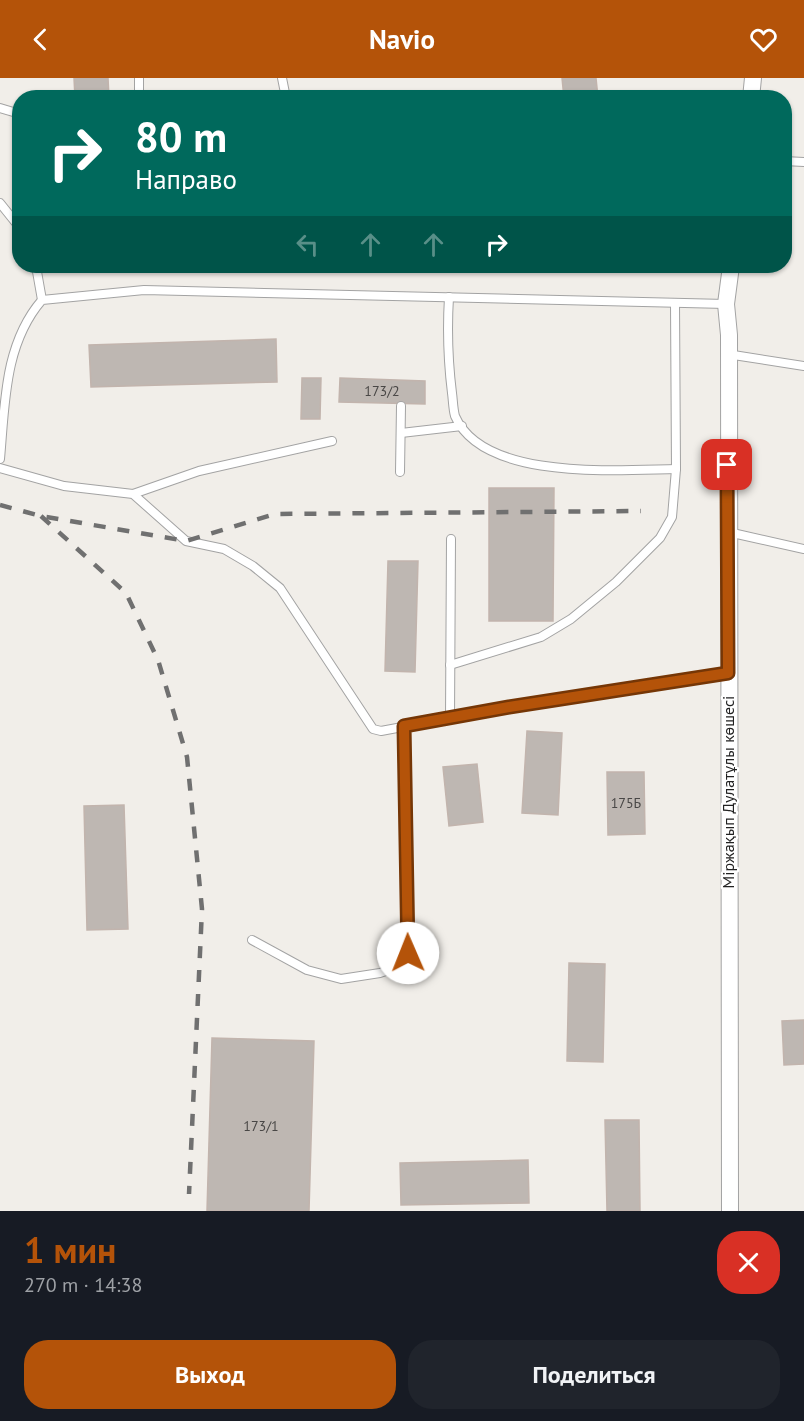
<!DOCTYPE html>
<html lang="ru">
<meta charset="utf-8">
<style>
body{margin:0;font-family:"PT Sans",sans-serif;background:#20242c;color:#f1f3f6;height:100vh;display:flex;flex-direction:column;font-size:22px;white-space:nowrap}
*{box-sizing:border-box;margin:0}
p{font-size:20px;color:#9ea1a6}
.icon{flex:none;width:33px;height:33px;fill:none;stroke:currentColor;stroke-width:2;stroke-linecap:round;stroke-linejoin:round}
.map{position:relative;height:1133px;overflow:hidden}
.details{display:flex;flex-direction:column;background:#171b24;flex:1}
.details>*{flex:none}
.guide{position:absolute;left:12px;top:12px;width:780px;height:183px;border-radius:24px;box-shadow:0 2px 4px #0004;background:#00695c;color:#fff;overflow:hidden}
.pin{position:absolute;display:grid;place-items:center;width:51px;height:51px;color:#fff;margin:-26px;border-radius:12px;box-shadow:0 3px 9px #0006}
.me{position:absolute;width:66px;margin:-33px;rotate:359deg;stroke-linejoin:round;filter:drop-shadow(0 0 4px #0008)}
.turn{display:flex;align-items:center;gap:21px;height:126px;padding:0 24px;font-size:27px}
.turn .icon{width:78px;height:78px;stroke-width:2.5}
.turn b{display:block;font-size:42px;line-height:51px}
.lanes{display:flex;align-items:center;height:57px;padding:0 24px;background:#0003;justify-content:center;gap:30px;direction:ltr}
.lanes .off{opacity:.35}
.round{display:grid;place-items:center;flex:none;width:63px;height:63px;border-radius:24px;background:#20242c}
.headline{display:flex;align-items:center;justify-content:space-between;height:102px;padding:0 24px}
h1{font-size:36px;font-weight:700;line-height:45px;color:#b45309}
.primary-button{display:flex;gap:12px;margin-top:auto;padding:12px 24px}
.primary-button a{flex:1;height:69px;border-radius:24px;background:#b45309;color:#fff;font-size:24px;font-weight:700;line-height:69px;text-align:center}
.primary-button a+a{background:#20242c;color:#f1f3f6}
header{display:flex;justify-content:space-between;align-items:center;height:78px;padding:0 24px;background:#b45309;color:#fff;font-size:27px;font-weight:700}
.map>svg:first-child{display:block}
.building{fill:#beb7b2;stroke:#c2b4ad;stroke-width:1.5}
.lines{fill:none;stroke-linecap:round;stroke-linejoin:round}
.lane-casing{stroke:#a3a3a3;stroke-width:10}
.street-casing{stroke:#a3a3a3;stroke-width:18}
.lane{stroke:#fff;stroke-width:8}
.street{stroke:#fff;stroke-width:16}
.rail{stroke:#707070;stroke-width:4.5;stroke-dasharray:12 12;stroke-linecap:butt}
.route-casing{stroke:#753606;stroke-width:15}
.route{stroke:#b45309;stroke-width:10}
.labels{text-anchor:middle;stroke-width:4.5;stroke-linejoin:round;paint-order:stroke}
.number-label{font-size:14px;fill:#494746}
.street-label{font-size:16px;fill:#222;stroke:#fff}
</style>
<header><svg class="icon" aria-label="back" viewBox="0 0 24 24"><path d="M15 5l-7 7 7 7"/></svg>Navio<svg class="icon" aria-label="heart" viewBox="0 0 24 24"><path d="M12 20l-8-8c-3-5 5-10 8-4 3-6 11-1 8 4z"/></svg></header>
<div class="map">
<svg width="804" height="1133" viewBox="0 0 804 1133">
<rect width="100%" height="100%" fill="#f1eee9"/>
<g class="building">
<polygon points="74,0 108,0 109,20 75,20"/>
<polygon points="562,0 596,0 598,20 564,20"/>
<polygon points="276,261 277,304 91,309 89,267"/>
<polygon points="302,300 321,300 320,341 301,341"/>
<polygon points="340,300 425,303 425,326 339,324"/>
<polygon points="489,410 554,410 553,543 489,543"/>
<polygon points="388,483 418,483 415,594 385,593"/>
<polygon points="527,653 562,655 558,737 522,735"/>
<polygon points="477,686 483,744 449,748 443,689"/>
<polygon points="607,694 644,694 645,756 608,757"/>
<polygon points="124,727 128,851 87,852 84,728"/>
<polygon points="569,885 605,886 603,984 567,983"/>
<polygon points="804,942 804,986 784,987 782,943"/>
<polygon points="212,960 314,963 309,1133 207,1133"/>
<polygon points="605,1042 639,1042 640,1133 607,1133"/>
<polygon points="528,1082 529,1125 401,1127 400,1085"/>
</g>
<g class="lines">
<g class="lane-casing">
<g id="lane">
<polyline points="282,0 286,20"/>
<polyline points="139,20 139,0"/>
<polyline points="0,30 20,36"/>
<polyline points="784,83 804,84"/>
<polyline points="0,125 20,150"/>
<polyline points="36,188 42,222"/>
<path d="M 449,219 C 447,252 448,283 452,315 C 453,322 453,331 455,338 C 483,403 617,392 676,391"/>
<polyline points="727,276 804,288"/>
<polyline points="401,355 462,348"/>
<path d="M 0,381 C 5,326 4,266 42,222 L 144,212 L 726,226"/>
<polyline points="0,390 64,408 133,416 186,463 224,471 253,488 280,510 373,651 381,653 509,629 728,595"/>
<polyline points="400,394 401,328"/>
<polyline points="133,416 199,393 332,363"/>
<polyline points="728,454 804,471"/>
<polyline points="450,587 541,559 571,541 616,504 660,460 672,439 676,391 675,225"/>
<polyline points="450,640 451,461"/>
<polyline points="252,862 307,892 341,901 380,895 398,889 408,875 404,648"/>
</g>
</g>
<g class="street-casing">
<g id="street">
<polyline points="751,20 753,0"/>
<polyline points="730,1133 729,257 726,226 731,188"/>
</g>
</g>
<use href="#lane" class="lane"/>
<use href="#street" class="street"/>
<g class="rail">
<polyline points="0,427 41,438 186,463 275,436 641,433"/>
<polyline points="41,438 126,515 158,582 187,679 202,831 189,1116"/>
</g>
</g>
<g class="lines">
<g class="route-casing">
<polyline id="route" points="408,875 404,648 509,629 728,595 727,387"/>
</g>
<use href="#route" class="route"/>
</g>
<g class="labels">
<g class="number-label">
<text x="382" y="318">173/2</text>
<text x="626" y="730">175Б</text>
<text x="261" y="1053">173/1</text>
</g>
<g class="street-label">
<text transform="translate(728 714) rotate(-90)" y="6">Міржақып Дулатұлы көшесі</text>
</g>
</g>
</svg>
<div class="pin" style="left:727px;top:387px;background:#d93025"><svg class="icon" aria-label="arrive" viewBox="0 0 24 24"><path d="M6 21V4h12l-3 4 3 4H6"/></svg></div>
<svg class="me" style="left:408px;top:875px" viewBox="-20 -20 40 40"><circle r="19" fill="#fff"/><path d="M0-13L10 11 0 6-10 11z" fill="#b45309"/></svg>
<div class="guide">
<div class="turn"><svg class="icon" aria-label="right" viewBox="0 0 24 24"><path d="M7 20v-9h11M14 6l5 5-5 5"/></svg><div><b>80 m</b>Направо</div></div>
<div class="lanes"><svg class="icon off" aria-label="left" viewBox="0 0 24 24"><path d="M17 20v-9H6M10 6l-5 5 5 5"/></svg><svg class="icon off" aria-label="ahead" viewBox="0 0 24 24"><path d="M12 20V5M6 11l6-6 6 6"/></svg><svg class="icon off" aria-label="ahead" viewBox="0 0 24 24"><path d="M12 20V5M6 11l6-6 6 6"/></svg><svg class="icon" aria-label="right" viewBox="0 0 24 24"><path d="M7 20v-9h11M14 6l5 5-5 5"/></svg></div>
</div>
</div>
<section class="details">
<div class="headline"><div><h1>1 мин</h1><p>270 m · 14:38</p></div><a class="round" style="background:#d93025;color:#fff"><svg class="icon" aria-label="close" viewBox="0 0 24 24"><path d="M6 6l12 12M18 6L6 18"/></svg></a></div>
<div class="primary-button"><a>Выход</a><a>Поделиться</a></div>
</section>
